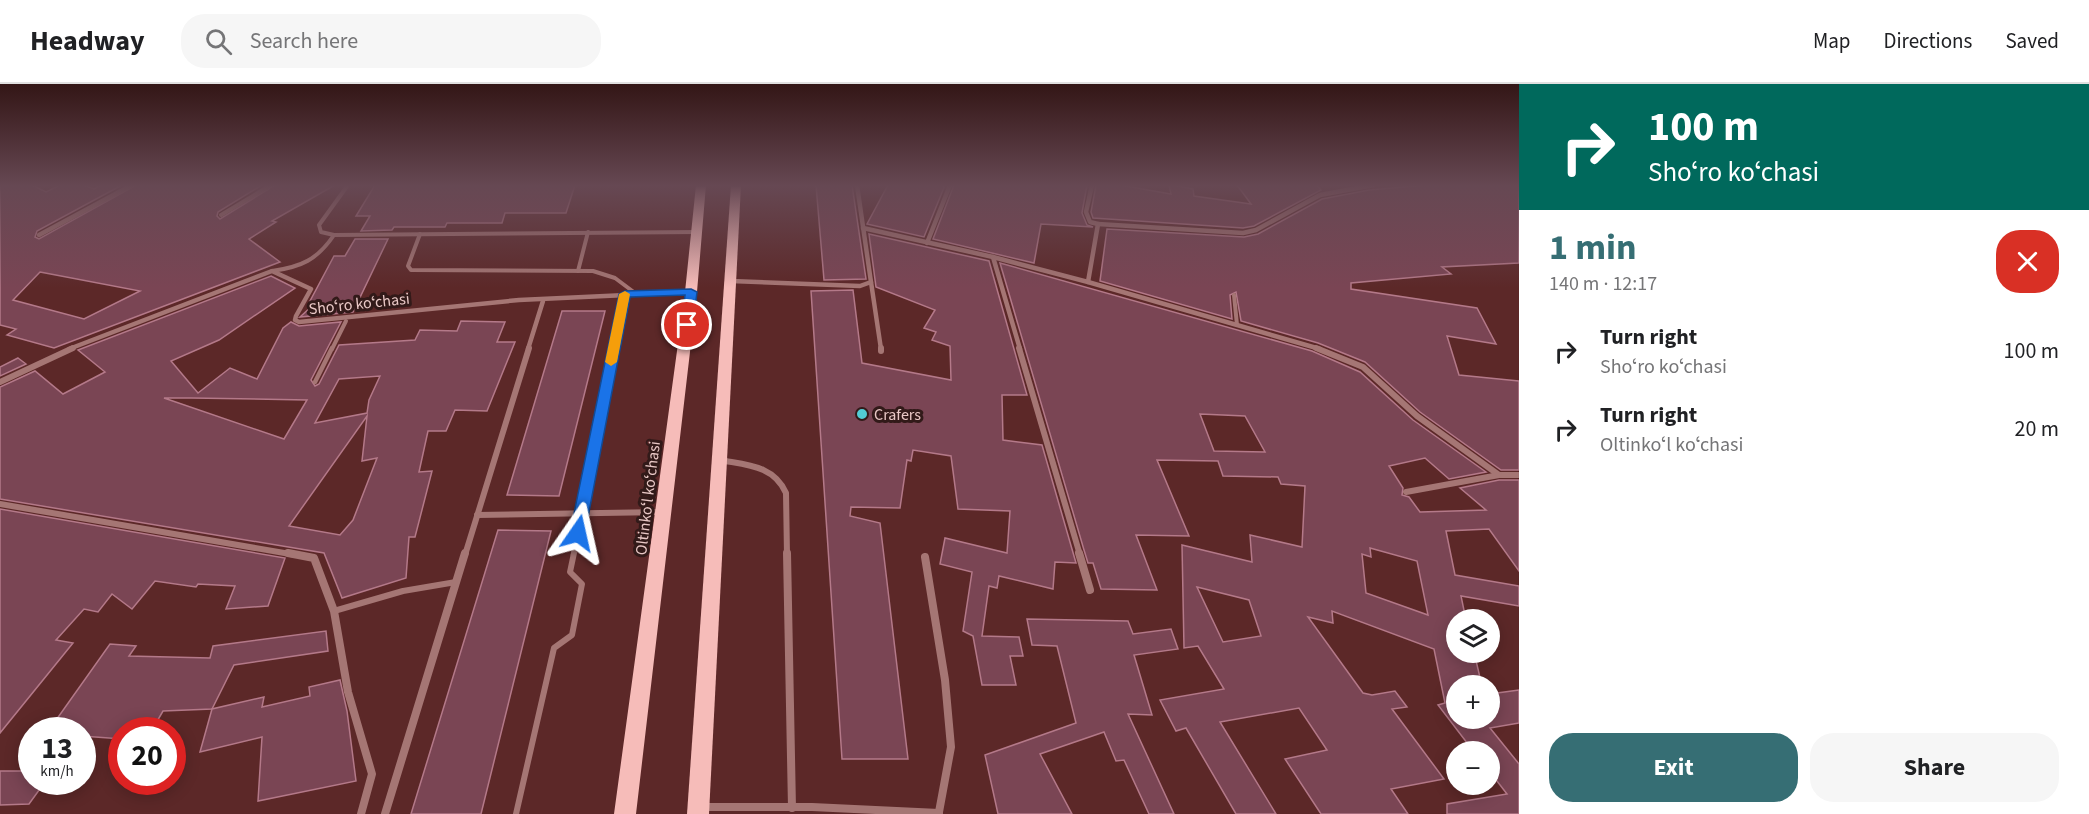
<!DOCTYPE html>
<meta charset="utf-8">
<style>
body{margin:0;font-family:"Source Sans 3",sans-serif;background:#f6f6f6;color:#202124;height:100vh;display:flex;flex-direction:column;font-size:22px;white-space:nowrap}
*{box-sizing:border-box;margin:0}
p{font-size:20px;color:#757577}
.icon{flex:none;width:33px;height:33px;fill:none;stroke:currentColor;stroke-width:2;stroke-linecap:round;stroke-linejoin:round}
.map{position:relative;flex:1;overflow:hidden}
.details{display:flex;flex-direction:column;background:#fff;width:570px}
.details>*{flex:none}
.banner{background:#00695c;color:#fff;overflow:hidden}
.fabs{position:absolute;left:1446px;top:525px;display:grid;gap:12px}
.fabs a{display:grid;place-items:center;width:54px;height:54px;border-radius:50%;background:#fff;box-shadow:0 3px 15px #0003;font-size:30px}
.speed{position:absolute;left:18px;top:633px;display:flex;gap:12px;font-size:30px;font-weight:700;text-align:center}
.speed>*{display:grid;place-content:center;width:78px;height:78px;border-radius:50%;background:#fff;box-shadow:0 3px 15px #0003;line-height:1}
.speed small{font-size:15px;font-weight:400}
.speed .limit{border:9px solid #d22;background:#fff;color:#111}
.pin{position:absolute;display:grid;place-items:center;width:51px;height:51px;color:#fff;margin:-26px;border:3px solid #fff;border-radius:50%;box-shadow:0 2px 6px #0007}
.me{position:absolute;width:66px;margin:-33px;rotate:11deg;stroke-linejoin:round;filter:drop-shadow(0 0 4px #0008)}
.turn{display:flex;align-items:center;gap:21px;height:126px;padding:0 30px;font-size:27px}
.turn .icon{width:78px;height:78px;stroke-width:2.5}
.turn b{display:block;font-size:42px;line-height:51px}
.round{display:grid;place-items:center;flex:none;width:63px;height:63px;border-radius:24px;background:#f6f6f6}
.head{display:flex;align-items:center;justify-content:space-between;height:102px;padding:0 30px}
h1{font-size:36px;font-weight:700;line-height:45px;color:#366e74}
.action{display:flex;gap:12px;margin-top:auto;padding:12px 30px}
.action a{flex:1;height:69px;border-radius:24px;background:#366e74;color:#fff;font-size:24px;font-weight:700;line-height:69px;text-align:center}
.action a+a{background:#f6f6f6;color:#202124}
ul{padding:0;list-style:none}
li{display:flex;align-items:center;gap:18px;height:78px;padding:0 30px}
li div{flex:1}
li b{display:block;font-size:22px}
li em{font-style:normal}
header{display:flex;align-items:center;gap:36px;box-sizing:border-box;height:84px;padding:0 30px;background:#fff;border-bottom:2px solid #e0e0e0}
header strong{font-size:28px}
nav{display:flex;gap:33px;margin-inline-start:auto;font-size:21px}
.search{width:420px;height:54px;background:#f6f6f6;display:flex;align-items:center;gap:15px;box-sizing:border-box;padding:0 21px;border-radius:24px;color:#757577;font-size:22px}
main{display:flex;flex:1;min-height:0}
.map>svg:first-child{display:block}
.building{fill:#7a4554;stroke:#b47989;stroke-width:1.5;fill-rule:evenodd}
.lines{fill:none;stroke-linecap:round;stroke-linejoin:round}
.service-far2{stroke:#a57674;stroke-width:4}
.service-far1{stroke:#a57674;stroke-width:4.5}
.service{stroke:#a57674;stroke-width:6}
.minor-far2{stroke:#a57674;stroke-width:4.5}
.minor-far1{stroke:#a57674;stroke-width:6}
.minor{stroke:#a57674;stroke-width:8}
.primary{fill:#f6bcb9;fill-rule:evenodd}
.route{fill:#1a73e8;stroke:#114b97;stroke-width:1.5}
.slow{fill:#f59e0b}
.poi-dot{fill:#52ccd5;stroke:#321a19;stroke-width:2}
.labels{text-anchor:middle;stroke-width:6;stroke-linejoin:round;paint-order:stroke}
.street-label{font-size:16px;fill:#e9c8c6;stroke:#321a19}
.poi-label{font-size:16px;fill:#e9c8c6;stroke:#321a19;text-anchor:start}
</style>
<header>
<strong>Headway</strong>
<div class="search"><svg class="icon" aria-label="search" viewBox="0 0 24 24"><circle cx="10" cy="10" r="6"/><path d="M15 15l6 6"/></svg>Search here</div>
<nav><a>Map</a><a>Directions</a><a>Saved</a></nav>
</header>
<main>
<div class="map">
<svg width="1519" height="730" viewBox="0 0 1519 730">
<rect width="100%" height="100%" fill="#5c2828"/>
<g class="building">
<path d="M 0,101 L 32,101 L 46,108 L 60,101 L 84,101 L 94,105 L 101,101 L 122,101 L 37,147 L 35,153 L 39,155 L 136,101 L 262,101 L 218,128 L 217,132 L 220,135 L 275,101 L 335,101 L 272,137 L 276,138 L 249,155 L 280,178 L 54,264 L 7,251 L 16,245 L 0,241 ZM 40,188 L 140,207 L 84,235 L 13,216 Z"/>
<polygon points="375,101 575,101 566,129 505,129 502,139 447,139 445,143 394,143 392,146 361,147 370,132 356,132"/>
<polygon points="816,101 852,101 866,195 824,196"/>
<polygon points="888,101 945,101 924,153 867,140"/>
<polygon points="954,101 1087,101 1082,129 1087,141 1093,143 1041,140 1034,179 933,155"/>
<polygon points="1096,101 1120,101 1171,110 1169,101 1173,101 1193,105 1194,112 1251,120 1237,101 1317,101 1321,106 1254,142 1243,144 1093,134 1091,128"/>
<polygon points="1426,101 1519,101 1519,179 1442,183 1451,190 1351,199 1351,205 1477,224 1496,260 1447,252 1459,291 1519,297 1519,386 1501,386 1420,328 1365,278 1318,259 1241,237 1236,208 1230,211 1232,235 1100,197 1107,145 1244,153 1258,150 1322,115 1369,106"/>
<polygon points="869,150 989,177 1027,311 1002,311 1003,356 1042,361 1076,479 1055,478 1053,505 999,492 997,504 989,502 982,552 1019,553 1023,572 1010,572 1016,601 982,601 973,552 963,547 972,488 940,480 945,454 1007,469 1010,427 958,425 951,372 913,366 911,377 907,376 900,424 851,423 850,432 880,439 908,675 842,675 811,207 853,206 862,279 951,296 950,262 932,256 936,248 924,244 935,226 876,203"/>
<polygon points="355,155 388,155 353,228 300,233 312,222 310,217 334,172 345,172"/>
<path d="M 1000,179 L 1312,267 L 1360,288 L 1413,336 L 1486,388 L 1449,395 L 1425,374 L 1389,382 L 1403,404 L 1402,411 L 1409,413 L 1420,428 L 1486,426 L 1460,404 L 1499,396 L 1519,396 L 1519,487 L 1489,445 L 1446,447 L 1455,491 L 1519,502 L 1519,522 L 1461,512 L 1466,536 L 1456,536 L 1456,568 L 1474,568 L 1482,602 L 1456,602 L 1456,634 L 1490,634 L 1490,610 L 1519,606 L 1519,639 L 1490,644 L 1519,680 L 1519,730 L 1447,730 L 1447,720 L 1507,710 L 1490,688 L 1490,668 L 1474,668 L 1438,621 L 1445,619 L 1434,565 L 1332,527 L 1333,539 L 1308,533 L 1363,609 L 1372,611 L 1395,607 L 1407,623 L 1392,625 L 1444,695 L 1391,705 L 1408,730 L 1321,730 L 1285,675 L 1327,666 L 1299,624 L 1220,638 L 1276,730 L 1236,730 L 1186,644 L 1176,647 L 1160,616 L 1224,605 L 1198,562 L 1184,564 L 1182,461 L 1252,478 L 1250,451 L 1302,463 L 1305,402 L 1281,400 L 1278,393 L 1223,392 L 1218,377 L 1157,376 L 1189,452 L 1136,451 L 1157,506 L 1101,505 L 1093,479 L 1088,479 L 1084,466 ZM 1200,330 L 1245,332 L 1265,368 L 1214,367 ZM 1370,464 L 1417,477 L 1428,531 L 1366,509 L 1362,470 L 1371,473 ZM 1197,503 L 1249,516 L 1261,552 L 1223,558 Z"/>
<path d="M 271,192 L 295,204 L 219,256 L 171,277 L 198,309 L 230,284 L 257,295 L 283,244 L 291,238 L 299,242 L 341,238 L 311,296 L 315,302 L 319,300 L 339,261 L 415,256 L 420,246 L 457,247 L 461,237 L 505,238 L 497,258 L 515,258 L 487,327 L 455,326 L 446,347 L 428,347 L 419,388 L 432,387 L 415,453 L 409,453 L 406,494 L 342,514 L 324,469 L 0,415 L 0,303 L 35,287 L 63,310 L 105,288 L 78,266 ZM 380,292 L 369,316 L 367,329 L 315,339 L 339,295 ZM 164,314 L 191,314 L 307,316 L 284,355 ZM 367,332 L 362,377 L 377,374 L 353,436 L 340,451 L 289,442 Z"/>
<polygon points="562,227 605,227 559,412 507,411"/>
<polygon points="18,274 26,280 0,292 0,283"/>
<polygon points="0,425 285,474 268,522 226,525 235,502 198,500 196,503 155,497 132,525 112,510 98,528 84,525 56,556 73,559 0,649"/>
<polygon points="498,446 551,447 481,730 411,730"/>
<polygon points="1027,535 1128,537 1133,550 1171,545 1178,565 1134,571 1152,631 1128,630 1174,730 1149,730 1124,676 1116,677 1104,648 1040,670 1072,730 998,730 985,671 1076,639 1057,562 1032,561"/>
<polygon points="326,547 328,567 234,581 212,625 163,627 152,646 122,646 122,655 82,652 82,646 49,646 110,560 136,562 129,572 210,574 213,562"/>
<polygon points="340,596 347,627 356,697 258,717 262,653 200,668 212,625 264,613 262,623 310,612 309,603"/>
<polygon points="0,687 32,687 32,698 45,698 29,720 0,721"/>
</g>
<g class="lines">
<g class="service-far2">
<polyline points="348,101 319,141 321,148 334,151 697,148"/>
<polyline points="221,131 271,101"/>
<polyline points="420,150 408,182 411,186 593,187 615,194 635,209"/>
<path d="M 272,187 C 301,183 317,176 334,151"/>
<polyline points="578,187 588,148"/>
<polyline points="1234,211 1237,241"/>
<polyline points="332,265 346,237"/>
<polyline points="614,265 625,210"/>
</g>
<g class="service-far1">
<polyline points="315,298 332,264"/>
<polyline points="573,471 614,264"/>
</g>
<g class="service">
<polyline points="334,527 403,507 456,498"/>
<polyline points="516,730 554,564 572,551 582,500 570,488 574,469"/>
</g>
<g class="minor-far2">
<polyline points="1098,140 1243,149 1256,146 1320,111 1374,101"/>
<polyline points="863,144 993,173 1088,198 1320,265"/>
<polyline points="39,151 132,101"/>
<polyline points="927,159 950,101"/>
<polyline points="993,173 1020,265"/>
<polyline points="731,197 860,202 871,198 857,101"/>
<polyline points="871,198 881,265"/>
<polyline points="1088,198 1098,140 1090,138 1086,128 1092,101"/>
<polyline points="69,265 272,187 311,205 296,232 295,236 299,238 519,216 691,208"/>
<polyline points="528,265 543,217"/>
</g>
<g class="minor-far1">
<polyline points="881,264 881,267"/>
<polyline points="1019,264 1080,471"/>
<polyline points="1316,264 1363,283 1417,332 1499,391 1519,391"/>
<polyline points="0,298 73,264"/>
<path d="M 720,376 C 746,381 774,381 786,409 L 787,471"/>
<polyline points="1406,408 1499,391"/>
<polyline points="0,420 296,471"/>
<polyline points="477,431 663,428"/>
<polyline points="465,471 529,264"/>
</g>
<g class="minor">
<polyline points="288,469 314,474 334,527 348,608 372,690 361,730"/>
<polyline points="787,469 792,724"/>
<polyline points="1079,469 1090,506"/>
<polyline points="925,473 945,596 951,663 939,728"/>
<polyline points="702,723 812,723 939,729"/>
<polyline points="385,730 465,469"/>
</g>
<g class="primary">
<polygon points="696,101 706,101 697,208 636,730 614,730 685,208"/>
<polygon points="731,101 741,101 709,730 687,730"/>
</g>
</g>
<linearGradient id="sky" x2="0" y2="1"><stop stop-color="#331616"/><stop offset="0.5" stop-color="#664853"/><stop offset="1" stop-color="#664853" stop-opacity="0"/></linearGradient>
<rect width="1519" height="204" fill="url(#sky)"/>
<polygon class="route" points="691,205 697,208 693,241 687,245 681,241 685,211 630,213 585,449 578,455 573,453 570,449 619,210 625,207"/>
<polygon class="slow" points="625,207 630,210 617,278 611,282 605,278 619,210"/>
<circle class="poi-dot" cx="862" cy="330" r="6"/>
<g class="labels">
<g class="street-label">
<text transform="translate(359 219) rotate(-6)" y="6">Shoʻro koʻchasi</text>
<text transform="translate(647 414) rotate(-83)" y="6">Oltinkoʻl koʻchasi</text>
</g>
<g class="poi-label">
<text x="874" y="336">Crafers</text>
</g>
</g>
</svg>
<div class="fabs">
<a><svg class="icon" aria-label="layers" viewBox="0 0 24 24"><path d="M12 4l9 5-9 5-9-5zM3 14l9 5 9-5"/></svg></a>
<a>+</a>
<a>−</a>
</div>
<div class="speed"><div>13<small>km/h</small></div><div class="limit">20</div></div>
<div class="pin" style="left:687px;top:241px;background:#d93025"><svg class="icon" aria-label="arrive" viewBox="0 0 24 24"><path d="M6 21V4h12l-3 4 3 4H6"/></svg></div>
<svg class="me" style="left:578px;top:449px" viewBox="-20 -20 40 40"><path d="M0-17L14 15 0 8-14 15z" fill="#1a73e8" stroke="#fff" stroke-width="4"/></svg>
</div>
<section class="details">
<div class="banner">
<div class="turn"><svg class="icon" aria-label="right" viewBox="0 0 24 24"><path d="M7 20v-9h11M14 6l5 5-5 5"/></svg><div><b>100 m</b>Shoʻro koʻchasi</div></div>
</div>
<div class="head"><div><h1>1 min</h1><p>140 m · 12:17</p></div><a class="round" style="background:#d93025;color:#fff"><svg class="icon" aria-label="close" viewBox="0 0 24 24"><path d="M6 6l12 12M18 6L6 18"/></svg></a></div>
<ul>
<li><svg class="icon" aria-label="right" viewBox="0 0 24 24"><path d="M7 20v-9h11M14 6l5 5-5 5"/></svg><div><b>Turn right</b><p>Shoʻro koʻchasi</p></div><em>100 m</em></li>
<li><svg class="icon" aria-label="right" viewBox="0 0 24 24"><path d="M7 20v-9h11M14 6l5 5-5 5"/></svg><div><b>Turn right</b><p>Oltinkoʻl koʻchasi</p></div><em>20 m</em></li>
</ul>
<div class="action"><a>Exit</a><a>Share</a></div>
</section>
</main>
